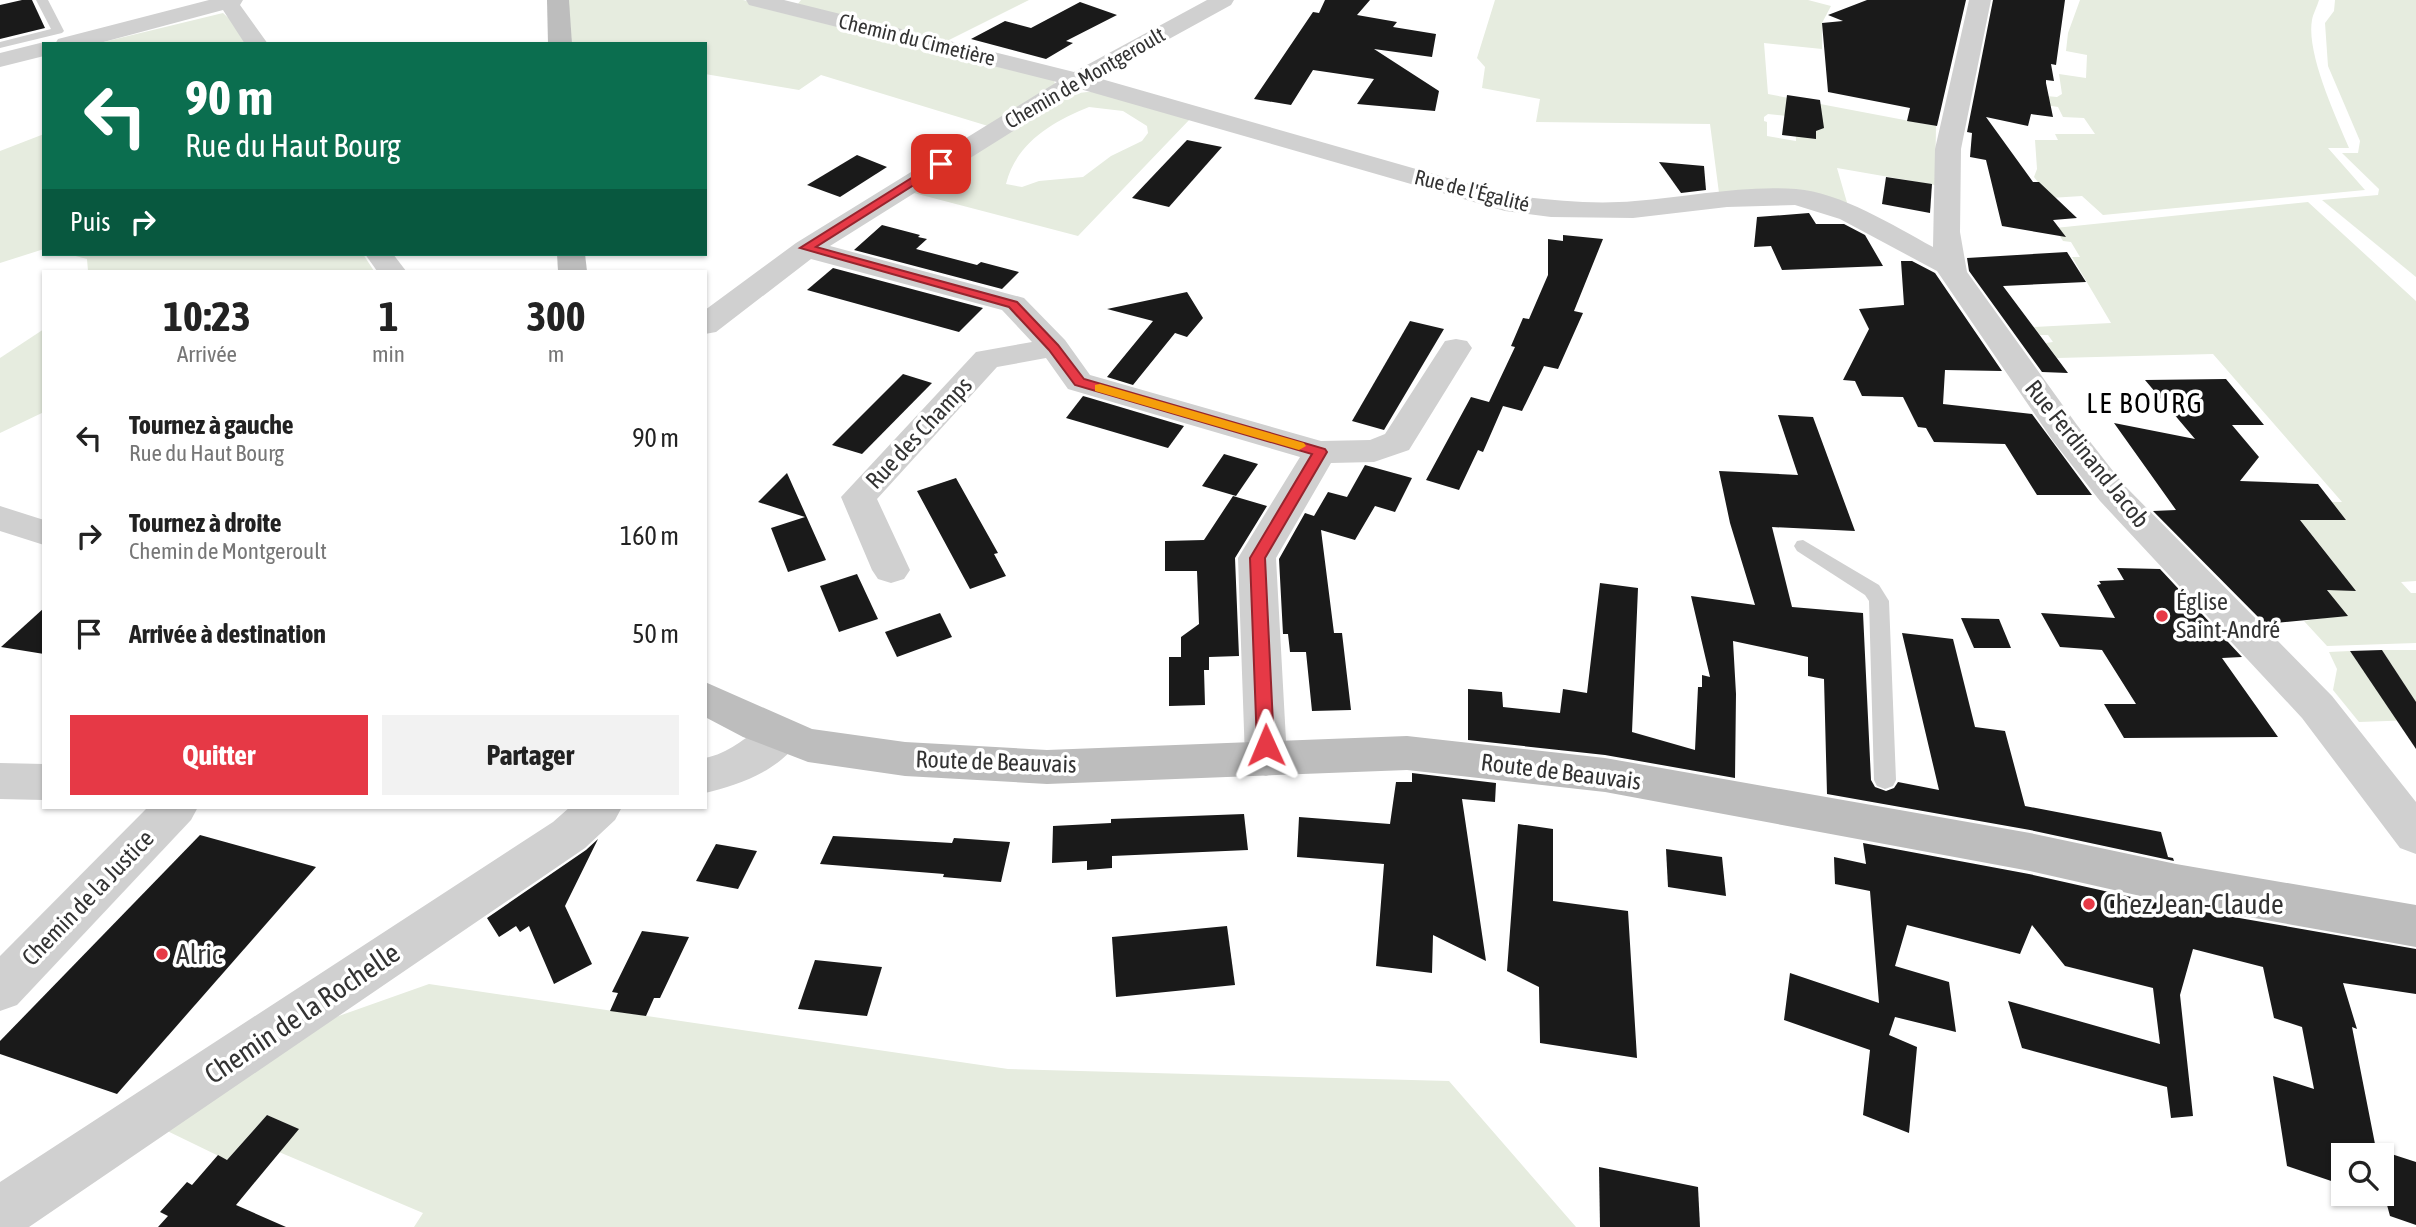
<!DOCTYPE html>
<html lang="fr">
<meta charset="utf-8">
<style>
body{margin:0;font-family:"Asap Condensed",sans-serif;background:#f2f2f2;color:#222;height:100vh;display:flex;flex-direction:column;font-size:26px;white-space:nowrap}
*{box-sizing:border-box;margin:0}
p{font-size:23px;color:#767676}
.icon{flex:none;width:38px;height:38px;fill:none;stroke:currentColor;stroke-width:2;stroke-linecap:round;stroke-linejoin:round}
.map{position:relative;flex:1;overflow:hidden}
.sheet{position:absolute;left:42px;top:270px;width:665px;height:539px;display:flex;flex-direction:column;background:#fff;border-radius:0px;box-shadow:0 2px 5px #0004}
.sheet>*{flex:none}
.top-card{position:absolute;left:42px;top:42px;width:665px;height:214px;border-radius:0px;box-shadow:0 2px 5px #0004;background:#0b6e4f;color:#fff;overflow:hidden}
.controls{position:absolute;left:2331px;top:1143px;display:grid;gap:14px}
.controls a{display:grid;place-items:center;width:63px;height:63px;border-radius:0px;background:#fff;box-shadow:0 2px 5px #0004;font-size:35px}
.pin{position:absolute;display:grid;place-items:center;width:60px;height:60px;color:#fff;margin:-30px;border-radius:14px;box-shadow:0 4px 10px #0006}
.me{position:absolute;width:77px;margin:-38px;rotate:359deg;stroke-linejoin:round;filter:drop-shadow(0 0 5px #0008)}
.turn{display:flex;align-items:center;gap:24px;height:147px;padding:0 28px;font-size:32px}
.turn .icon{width:91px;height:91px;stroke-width:2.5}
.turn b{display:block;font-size:49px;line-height:60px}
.then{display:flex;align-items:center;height:66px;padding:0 28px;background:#0003;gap:14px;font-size:26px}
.eta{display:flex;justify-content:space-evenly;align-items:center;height:119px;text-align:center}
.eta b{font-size:42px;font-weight:700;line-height:49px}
.button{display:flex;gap:14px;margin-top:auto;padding:14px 28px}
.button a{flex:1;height:80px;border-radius:0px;background:#e63946;color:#fff;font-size:28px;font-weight:700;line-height:80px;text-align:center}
.button a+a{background:#f2f2f2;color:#222}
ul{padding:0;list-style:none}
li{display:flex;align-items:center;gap:21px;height:98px;padding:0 28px}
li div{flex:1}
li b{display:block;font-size:26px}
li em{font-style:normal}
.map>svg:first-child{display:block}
.green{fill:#e6ecdf;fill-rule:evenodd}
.building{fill:#1a1a1a}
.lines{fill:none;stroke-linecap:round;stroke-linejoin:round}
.lane{fill:#d0d0d0;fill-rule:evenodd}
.street{fill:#d0d0d0;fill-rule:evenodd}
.secondary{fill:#bdbdbd;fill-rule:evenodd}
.route{fill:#e63946;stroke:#96252e;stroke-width:2}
.slow{fill:#f59e0b}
.poi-dot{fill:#e63946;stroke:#fff;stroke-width:2.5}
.labels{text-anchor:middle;stroke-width:7;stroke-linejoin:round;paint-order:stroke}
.far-street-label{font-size:21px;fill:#333;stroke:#fff}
.street-label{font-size:24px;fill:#333;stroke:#fff}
.poi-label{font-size:24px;fill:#333;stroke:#fff;text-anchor:start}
.quarter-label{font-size:28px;letter-spacing:2px;fill:#000;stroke:#fff}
.near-poi-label{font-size:28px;fill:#333;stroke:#fff;text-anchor:start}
.near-street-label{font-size:28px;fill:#333;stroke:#fff}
</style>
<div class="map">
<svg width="2416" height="1227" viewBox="0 0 2416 1227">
<rect width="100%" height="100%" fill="#fff"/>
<g class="green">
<polygon points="564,0 743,0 1054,79 1055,86 988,126 821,75 799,90 705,74 705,44 566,44"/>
<polygon points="801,0 1029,0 945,42 797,5"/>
<path d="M 1495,0 L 1808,0 L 1831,6 L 1822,23 L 1822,49 L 1764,43 L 1768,94 L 1936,126 L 1935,185 L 1837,168 L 1848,206 L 1719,193 L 1710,124 L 1536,122 L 1540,99 L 1482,88 L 1485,67 L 1477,58 ZM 1768,114 L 1795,117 L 1796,141 L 1767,136 L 1767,122 L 1764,121 L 1764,117 Z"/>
<path d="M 2080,0 L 2319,0 C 2317,7 2313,14 2312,20 C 2306,53 2336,117 2349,148 L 2328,148 L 2365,190 L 2103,215 L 2082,196 L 2050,198 L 2034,177 L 2037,169 L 2035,140 L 2058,140 L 2055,134 L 2095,134 L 2084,118 L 2063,117 L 2058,107 L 2022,101 L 2022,94 L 2057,97 L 2062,94 L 2059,74 L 2086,78 L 2087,55 L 2066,51 L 2068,33 Z"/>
<polygon points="2335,0 2416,0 2416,277 2322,200 2378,195 2379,189 2342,153 2358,153 2360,141 2328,66 2325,23 2334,11"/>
<polygon points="223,13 245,33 250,44 95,44"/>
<path d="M 1095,91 L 1191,118 L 1078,236 L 910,192 L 1071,94 ZM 1089,107 L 1123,111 L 1147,126 L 1148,133 L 1142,141 L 1111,156 L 1083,177 L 1039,181 L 1022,187 L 1006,184 C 1016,143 1052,122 1089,107 Z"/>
<polygon points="44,134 44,249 0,263 0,151"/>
<polygon points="2308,202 2416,301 2416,581 2401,582 2411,593 2416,593 2416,643 2327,646 2304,621 2346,615 2307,563 2334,563 2286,502 2342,502 2213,354 2057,358 2046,343 2053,342 2048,335 2040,335 2034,327 2111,323 2072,257 2080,257 2071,242 2063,241 2055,228"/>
<polygon points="68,254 363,254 374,271 88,271 87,259"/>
<polygon points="44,329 44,412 0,433 0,358"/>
<polygon points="2382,650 2416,650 2416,720 2359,722 2333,690 2337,669 2329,652 2350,651 2377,690 2409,692"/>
<polygon points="429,984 1008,1069 1449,1081 1576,1227 414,1227 423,1213 279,1152 298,1129 267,1115 227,1160 157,1126 288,1034"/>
</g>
<g class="building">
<polygon points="22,0 32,0 45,28 0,39 0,5"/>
<polygon points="1325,0 1370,0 1357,15 1397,22 1393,27 1436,34 1432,57 1374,49 1439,91 1435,111 1357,104 1374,79 1313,70 1291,105 1254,99 1313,12 1319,13"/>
<polygon points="1867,0 1966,0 1937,126 1907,121 1910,108 1828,92 1822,23 1843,21 1828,15"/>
<polygon points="1993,0 2065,0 2056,65 2051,64 2054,81 2046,80 2046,83 2053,117 2031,114 2028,126 1986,117 2033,182 2039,182 2077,218 2053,220 2066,237 2002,226 1986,160 1970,157 1972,133 1967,132"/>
<polygon points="1080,2 1117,15 1066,41 1073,43 1046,59 971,39 1005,21 1031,28"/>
<polygon points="1787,95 1820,100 1824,128 1816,131 1816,139 1782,135"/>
<polygon points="1187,140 1222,147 1169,207 1132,198"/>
<polygon points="857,155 887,167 840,197 807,185"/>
<polygon points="1659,162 1704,166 1706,190 1681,193"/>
<polygon points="1886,177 1932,184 1930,213 1882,204"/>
<polygon points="1809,213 1816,224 1844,224 1865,235 1883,266 1782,270 1771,246 1754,247 1757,217"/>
<polygon points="882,225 920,235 918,237 927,239 916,249 977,265 981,262 1019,272 1002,289 854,250"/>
<polygon points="1563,235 1603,239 1574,311 1583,313 1558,369 1544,366 1522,411 1503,406 1483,452 1478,450 1459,490 1426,480 1471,397 1489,402 1515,347 1511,346 1523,318 1529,319 1548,275 1548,239 1563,241"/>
<polygon points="2067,252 2086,282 2003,286 2068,373 2042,372 1969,271 1967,258"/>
<polygon points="1901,261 1912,261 1935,273 2002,371 1945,370 1943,404 2032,414 2092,495 2037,495 2005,444 1934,442 1926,428 1918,427 1903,397 1862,396 1855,381 1843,380 1869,329 1859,309 1904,305"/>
<polygon points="833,268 983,308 959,332 807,290"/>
<polygon points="1187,292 1203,318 1187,337 1175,333 1133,385 1107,377 1153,321 1107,309"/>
<polygon points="1410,321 1444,329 1384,430 1352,421"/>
<polygon points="903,374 932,383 862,454 832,445"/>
<polygon points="2226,379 2264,425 2232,425 2259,457 2240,481 2318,484 2346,520 2300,520 2356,591 2327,590 2348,616 2265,624 2153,511 2176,510 2114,423 2195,439 2145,380"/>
<polygon points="1083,396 1090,398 1184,426 1168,448 1066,418"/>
<polygon points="1778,415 1813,417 1855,531 1772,527 1792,607 1863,613 1871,780 1875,787 1886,791 1894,788 1898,782 1939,790 1902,633 1953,639 1975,727 2005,731 2025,806 2161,832 2168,857 2173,858 2174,861 2030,830 1827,794 1824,679 1808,676 1808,657 1733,641 1736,694 1735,778 1605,755 1468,740 1468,689 1502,692 1503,707 1560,713 1563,689 1587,693 1600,583 1638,588 1632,732 1695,750 1698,687 1702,687 1702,675 1710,677 1691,596 1755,605 1730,523 1719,471 1798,475"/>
<polygon points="1224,454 1258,464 1236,496 1202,486"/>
<polygon points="1365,465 1412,478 1395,512 1375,506 1355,540 1321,530 1334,633 1342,633 1351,710 1312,711 1306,652 1290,652 1288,634 1283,634 1279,559 1305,513 1314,516 1328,492 1347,497"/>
<polygon points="787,473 826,560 788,572 771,528 805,517 758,502"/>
<polygon points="956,478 998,553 994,554 1006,576 970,589 917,491"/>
<polygon points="1233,496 1267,506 1235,558 1239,656 1209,657 1209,670 1204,670 1205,705 1169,706 1169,657 1181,657 1181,637 1199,624 1197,571 1165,571 1165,541 1204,540"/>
<polygon points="2117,568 2160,569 2242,657 2222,658 2278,737 2124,738 2104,704 2136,704 2102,650 2060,647 2041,613 2115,618 2097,585 2101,584 2099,581 2124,580"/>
<polygon points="857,574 878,619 839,632 820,586"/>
<polygon points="44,608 44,654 1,647"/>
<polygon points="940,613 952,637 897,657 885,632"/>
<polygon points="1961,618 1999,619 2011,648 1974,648"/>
<polygon points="2382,650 2416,702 2416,749 2350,651"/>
<polygon points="1412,773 1496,783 1495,802 1462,799 1486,961 1433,935 1432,973 1376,966 1384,864 1297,857 1299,817 1390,824 1396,782 1412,782"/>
<polygon points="1244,814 1248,850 1112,856 1112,868 1087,870 1087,861 1052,863 1053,826 1111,823 1111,819"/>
<polygon points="1518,824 1553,829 1553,901 1628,911 1637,1058 1540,1043 1539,987 1507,971"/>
<polygon points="200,835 316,867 117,1094 0,1054 0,1041"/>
<polygon points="833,836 952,843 954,838 1010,842 1001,882 943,877 944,874 820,864"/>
<polygon points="598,839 565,906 592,964 554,984 529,926 520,932 516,926 499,937 487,918 586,850"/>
<polygon points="1863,843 2029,874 2176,907 2416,949 2416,994 2343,983 2357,1029 2352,1027 2376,1149 2416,1162 2416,1225 2390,1216 2387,1205 2352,1194 2382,1194 2382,1155 2343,1155 2343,1185 2287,1166 2273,1076 2314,1089 2302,1027 2274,1018 2263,967 2193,949 2180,995 2193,1116 2171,1118 2167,1087 2022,1048 2008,1001 2160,1044 2153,988 2065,966 2032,925 2020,954 1907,925 1895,966 1949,982 1956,1032 1895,1017 1889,1035 1917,1047 1909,1133 1863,1115 1870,1050 1784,1020 1790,973 1879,1003 1870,891 1835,884 1834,857 1866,864"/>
<polygon points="716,844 757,851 738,889 696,881"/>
<polygon points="1666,849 1722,857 1726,896 1668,887"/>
<polygon points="1227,926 1235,985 1116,997 1112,937"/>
<polygon points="642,931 689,937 660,998 654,998 646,1016 610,1011 618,993 612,992"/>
<polygon points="815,960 882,967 867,1016 798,1009"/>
<polygon points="267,1115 299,1129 236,1205 286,1227 158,1227 168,1216 160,1212 187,1182 192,1185 218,1155 227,1160"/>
<polygon points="1599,1167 1698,1187 1700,1227 1600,1227"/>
</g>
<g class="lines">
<g class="lane">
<polygon points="36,0 48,0 64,31 62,33 0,48 0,42 51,29"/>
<polygon points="1803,540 1879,585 1889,601 1896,780 1893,786 1885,789 1877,786 1874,780 1869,601 1865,595 1797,551 1794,546 1797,541"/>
</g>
<g class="street">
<polygon points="209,0 243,0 240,5 268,44 245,44 223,10 96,44 55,44 58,39"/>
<path d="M 746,0 L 784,0 L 1074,72 L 1207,0 L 1234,0 L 1231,5 L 1098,78 L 1507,195 C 1549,200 1593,205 1635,201 C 1688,197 1742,185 1796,189 C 1840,192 1894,226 1933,247 L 1935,149 L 1969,0 L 1991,0 L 1961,149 L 1960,232 L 1967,272 L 2077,425 L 2124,485 L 2332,696 L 2416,802 L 2416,854 L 2400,848 L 2302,718 L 2100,501 L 2053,441 L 1937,271 L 1840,219 L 1795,205 L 1727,207 L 1633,218 L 1551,217 L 1505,211 L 1080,89 L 830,246 L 1024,298 L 1065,340 L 1090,375 L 1321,441 L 1370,440 L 1385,434 L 1445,341 L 1456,339 L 1467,341 L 1472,348 L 1409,450 L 1374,462 L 1331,463 L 1276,558 L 1287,759 L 1281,771 L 1266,776 L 1251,771 L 1245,759 L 1238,558 L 1300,457 L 1068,389 L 1046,358 L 997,367 L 877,499 L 910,570 L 904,579 L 891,583 L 878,579 L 872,570 L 841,497 L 976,352 L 1032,342 L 1002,310 L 811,259 L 716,332 L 705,334 L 705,310 L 796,243 L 1057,82 L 749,5 Z"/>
<polygon points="44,42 51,44 44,44 44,56 0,67 0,53"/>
<polygon points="365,254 393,254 406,271 377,271"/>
<polygon points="0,506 44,520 44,545 0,531"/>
<path d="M 781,718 L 796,723 L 802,735 C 784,769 740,785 705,793 L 705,758 C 735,752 753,728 781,718 Z"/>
<polygon points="0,763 44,764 44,800 0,799"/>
<polygon points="148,807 198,807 191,820 17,1005 0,1011 0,956"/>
<polygon points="570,807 622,807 615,820 585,848 29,1227 0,1227 0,1182 553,822"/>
</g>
<g class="secondary">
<polygon points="547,0 569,0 572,44 548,44"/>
<polygon points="557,254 585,254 587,271 558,271"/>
<polygon points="705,682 812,729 905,742 1047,750 1407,736 1605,758 2030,833 2176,864 2416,905 2416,947 2176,904 2030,871 1605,792 1407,770 1047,784 905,776 808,762 743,737 705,717"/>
</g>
</g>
<polygon class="route" points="937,162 947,164 816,247 1017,302 1058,345 1084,379 1325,449 1327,452 1265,558 1274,745 1272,750 1259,750 1257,745 1250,558 1312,454 1075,385 1049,350 1009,307 800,248"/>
<polygon class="slow" points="1100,384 1304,443 1306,446 1299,450 1095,391 1095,385"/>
<g class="poi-dot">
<circle cx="2162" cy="616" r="7"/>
<circle cx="2089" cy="904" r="7"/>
<circle cx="162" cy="954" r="7"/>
</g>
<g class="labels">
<g class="far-street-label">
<text transform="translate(917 40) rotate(14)" y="7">Chemin du Cimetière</text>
<text transform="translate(1085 78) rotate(-30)" y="7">Chemin de Montgeroult</text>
<text transform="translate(1472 191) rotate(14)" y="7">Rue de l'Égalité</text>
</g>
<g class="street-label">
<text transform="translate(919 433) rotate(-47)" y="8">Rue des Champs</text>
<text transform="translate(2087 454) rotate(51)" y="8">Rue Ferdinand Jacob</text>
<text transform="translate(996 762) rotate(2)" y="8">Route de Beauvais</text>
<text transform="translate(1561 772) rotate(7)" y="8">Route de Beauvais</text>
<text transform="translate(88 898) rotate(-46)" y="8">Chemin de la Justice</text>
</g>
<g class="poi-label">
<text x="2176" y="610">Église<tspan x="2176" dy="28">Saint-André</tspan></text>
</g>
<g class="quarter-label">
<text x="2145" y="413">LE BOURG</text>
</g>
<g class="near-poi-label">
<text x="2103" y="914">Chez Jean-Claude</text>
<text x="176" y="964">Alric</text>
</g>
<g class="near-street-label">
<text transform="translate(302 1013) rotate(-34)" y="10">Chemin de la Rochelle</text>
</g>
</g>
</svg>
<div class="controls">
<a><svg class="icon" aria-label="search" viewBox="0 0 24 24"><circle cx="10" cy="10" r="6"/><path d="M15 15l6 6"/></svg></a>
</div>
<div class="pin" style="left:941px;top:164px;background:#d93025"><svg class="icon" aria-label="arrive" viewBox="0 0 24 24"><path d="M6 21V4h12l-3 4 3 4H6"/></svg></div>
<svg class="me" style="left:1266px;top:745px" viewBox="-20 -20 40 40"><path d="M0-17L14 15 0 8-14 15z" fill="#e63946" stroke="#fff" stroke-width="4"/></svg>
<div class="top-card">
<div class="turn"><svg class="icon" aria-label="left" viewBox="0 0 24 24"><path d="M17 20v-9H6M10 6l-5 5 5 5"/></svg><div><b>90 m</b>Rue du Haut Bourg</div></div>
<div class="then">Puis<svg class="icon" aria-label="right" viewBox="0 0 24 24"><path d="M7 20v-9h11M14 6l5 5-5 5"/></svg></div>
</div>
<section class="sheet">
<div class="eta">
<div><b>10:23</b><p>Arrivée</p></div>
<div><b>1</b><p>min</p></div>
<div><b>300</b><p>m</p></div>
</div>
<ul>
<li><svg class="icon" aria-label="left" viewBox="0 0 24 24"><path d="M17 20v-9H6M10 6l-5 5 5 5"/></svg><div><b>Tournez à gauche</b><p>Rue du Haut Bourg</p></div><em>90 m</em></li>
<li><svg class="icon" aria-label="right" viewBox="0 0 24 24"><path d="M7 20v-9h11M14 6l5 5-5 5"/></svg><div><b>Tournez à droite</b><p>Chemin de Montgeroult</p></div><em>160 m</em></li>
<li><svg class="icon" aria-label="arrive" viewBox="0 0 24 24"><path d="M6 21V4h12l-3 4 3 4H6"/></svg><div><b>Arrivée à destination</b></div><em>50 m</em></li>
</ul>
<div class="button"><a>Quitter</a><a>Partager</a></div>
</section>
</div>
